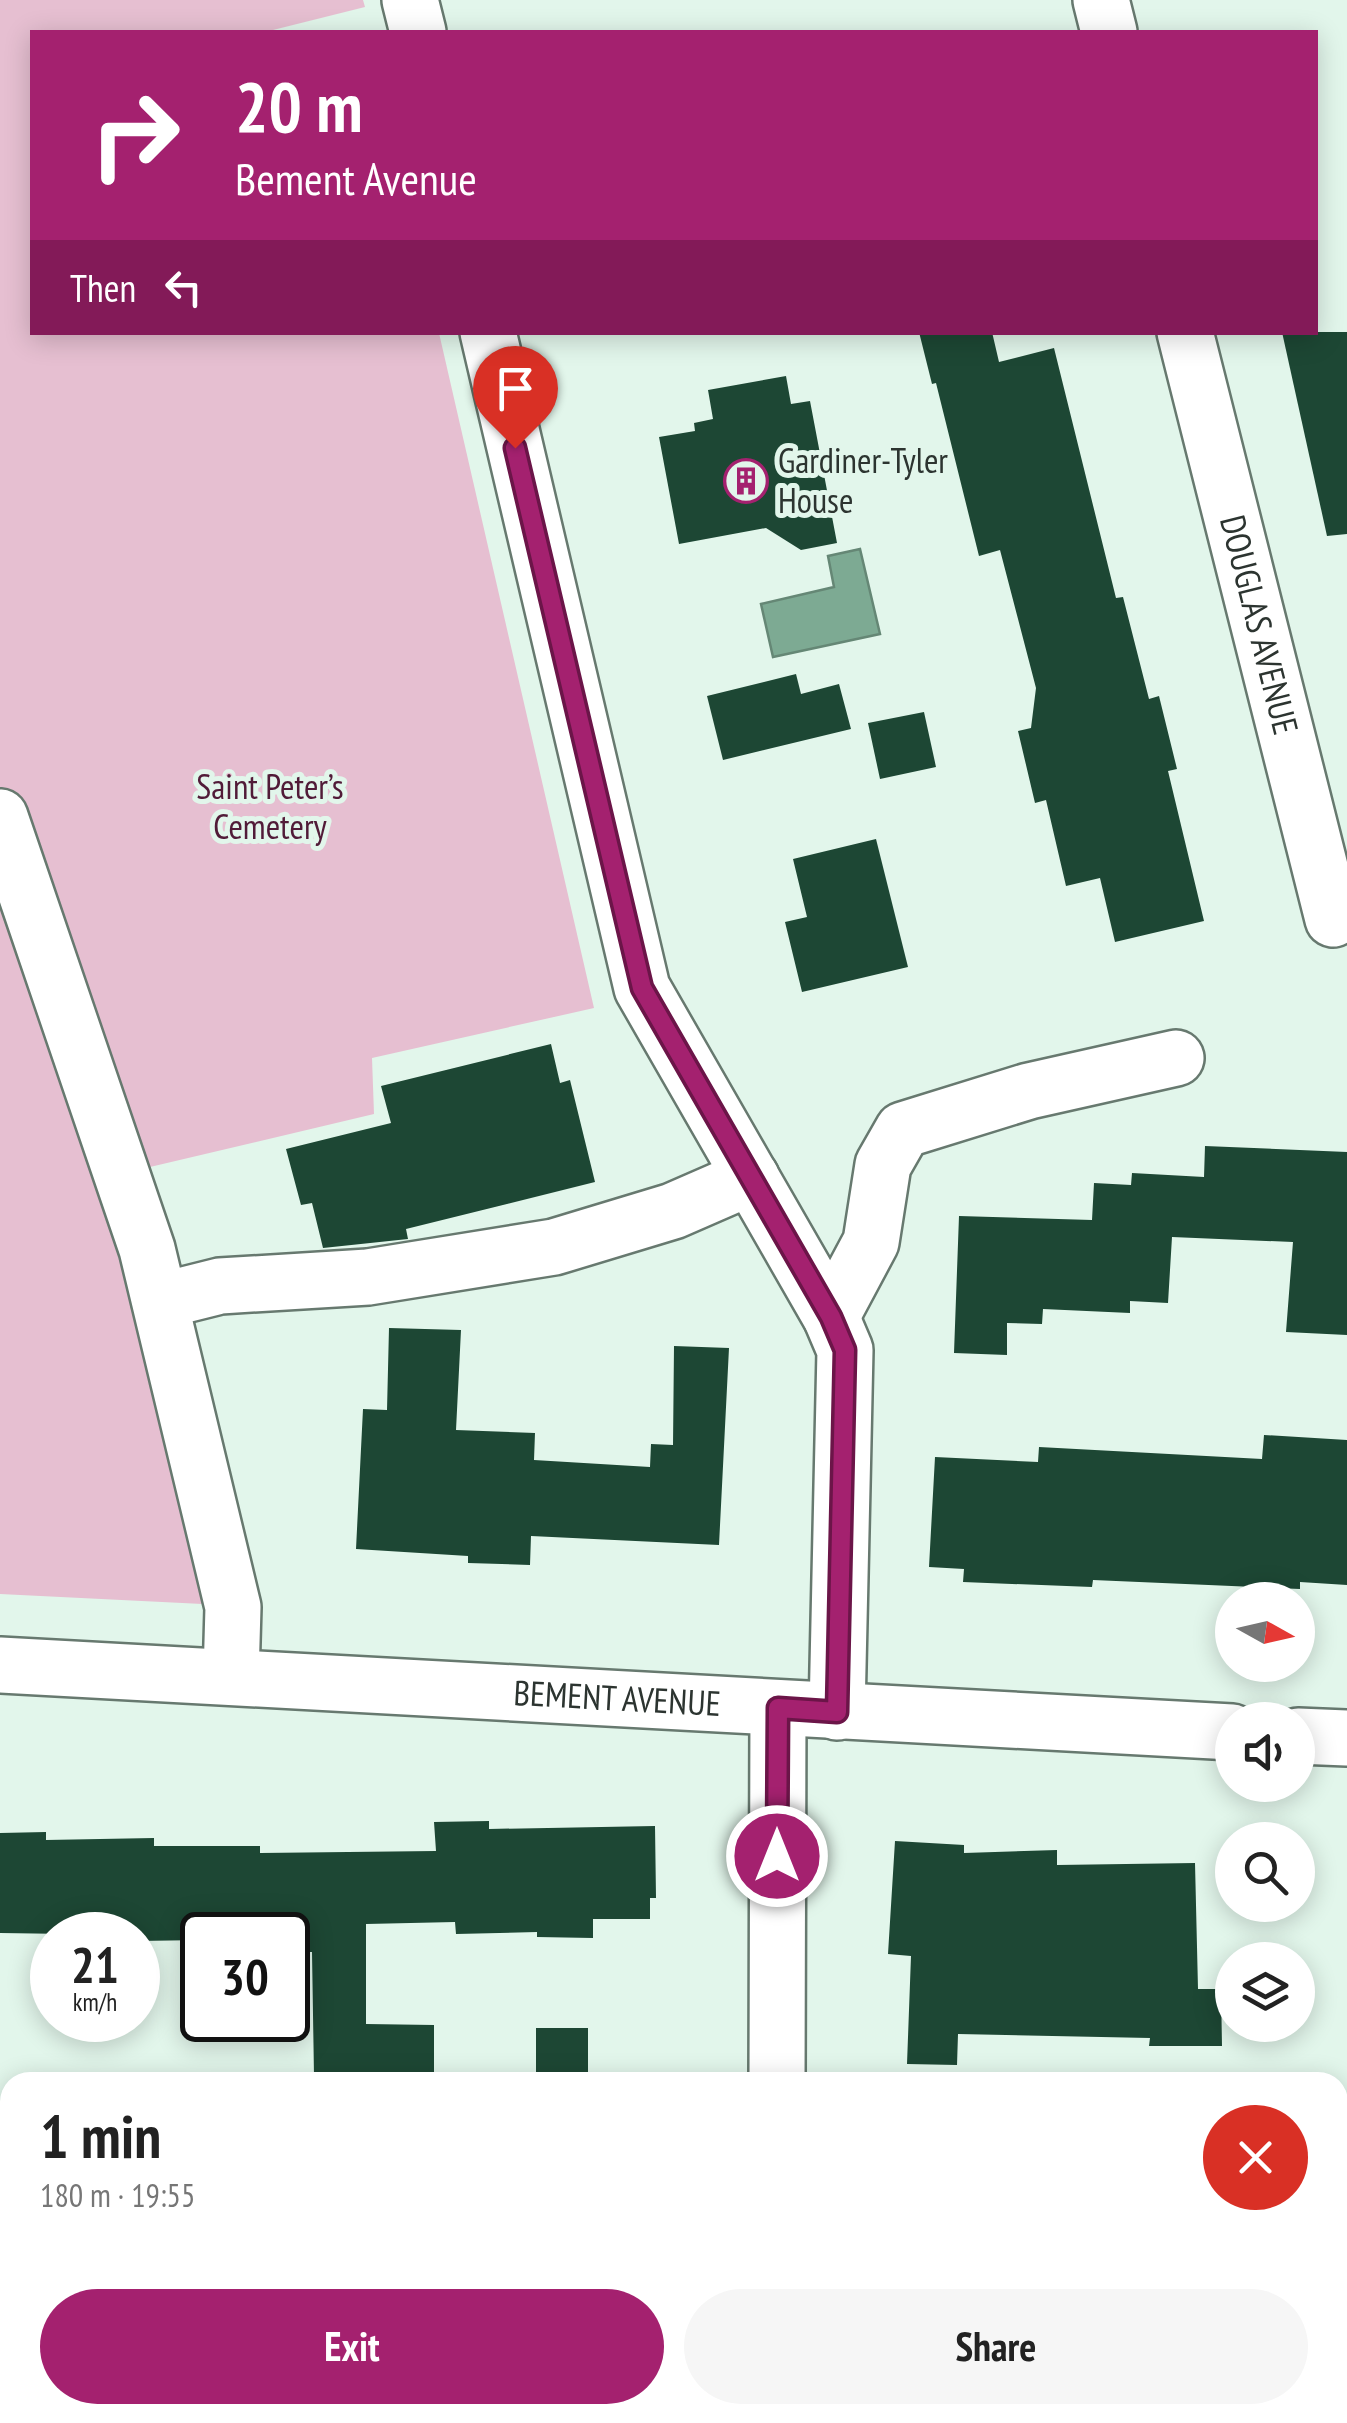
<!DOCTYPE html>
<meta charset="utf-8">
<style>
body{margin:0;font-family:"PT Sans Narrow",sans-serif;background:#f6f6f6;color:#222;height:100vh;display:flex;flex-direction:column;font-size:38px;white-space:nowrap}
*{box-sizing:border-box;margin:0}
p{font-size:32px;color:#767676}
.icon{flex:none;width:55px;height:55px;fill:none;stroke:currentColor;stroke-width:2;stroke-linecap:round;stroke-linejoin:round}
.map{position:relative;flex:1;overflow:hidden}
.panel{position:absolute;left:0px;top:2072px;width:1348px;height:352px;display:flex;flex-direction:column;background:#fff;border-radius:30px 30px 0 0;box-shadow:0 5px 25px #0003}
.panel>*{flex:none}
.top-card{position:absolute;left:30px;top:30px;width:1288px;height:305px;border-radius:0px;box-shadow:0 5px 25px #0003;background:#a4216f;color:#fff;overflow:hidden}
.needle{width:65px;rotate:98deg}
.buttons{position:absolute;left:1215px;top:1582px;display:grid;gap:20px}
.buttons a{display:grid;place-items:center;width:100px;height:100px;border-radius:50%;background:#fff;box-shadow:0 5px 25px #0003;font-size:50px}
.speed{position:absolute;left:30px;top:1912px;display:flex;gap:20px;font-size:50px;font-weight:700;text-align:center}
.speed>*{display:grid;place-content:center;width:130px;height:130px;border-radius:50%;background:#fff;box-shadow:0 5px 25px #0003;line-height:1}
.speed small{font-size:25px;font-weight:400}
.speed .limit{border:5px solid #111;border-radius:15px;background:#fff;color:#111}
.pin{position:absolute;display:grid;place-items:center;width:85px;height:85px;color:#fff;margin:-102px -42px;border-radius:50% 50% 50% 0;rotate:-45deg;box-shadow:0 0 10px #0007}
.pin .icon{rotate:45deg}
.me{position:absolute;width:110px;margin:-55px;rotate:0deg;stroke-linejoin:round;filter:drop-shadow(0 0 8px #0008)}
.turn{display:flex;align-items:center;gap:35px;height:210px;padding:0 40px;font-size:45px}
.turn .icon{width:130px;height:130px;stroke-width:2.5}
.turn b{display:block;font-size:70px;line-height:85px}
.then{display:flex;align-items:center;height:95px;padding:0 40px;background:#0003;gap:20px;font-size:38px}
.round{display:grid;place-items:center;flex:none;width:105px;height:105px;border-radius:52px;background:#f6f6f6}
.summary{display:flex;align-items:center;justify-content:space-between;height:170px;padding:0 40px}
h1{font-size:60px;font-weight:800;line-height:75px}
.primary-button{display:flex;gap:20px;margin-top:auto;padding:20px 40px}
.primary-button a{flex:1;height:115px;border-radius:60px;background:#a4216f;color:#fff;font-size:40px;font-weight:800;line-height:115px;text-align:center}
.primary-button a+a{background:#f6f6f6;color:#222}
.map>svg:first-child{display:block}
.green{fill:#e6bfd1}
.water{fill:#7daa93;stroke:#658775;stroke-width:2.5}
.building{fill:#1d4734}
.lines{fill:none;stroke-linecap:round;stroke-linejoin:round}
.minor-casing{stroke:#67796f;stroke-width:60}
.minor{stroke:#fff;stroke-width:55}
.route-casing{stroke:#6b1548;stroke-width:25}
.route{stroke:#a4216f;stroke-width:18}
.labels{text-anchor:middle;stroke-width:10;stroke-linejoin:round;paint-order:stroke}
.poi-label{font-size:35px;fill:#2c3430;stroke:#e2f6eb;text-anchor:start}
.street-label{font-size:35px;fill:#2c3430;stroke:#e2f6eb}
.park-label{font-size:35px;fill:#511b38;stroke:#e2f6eb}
</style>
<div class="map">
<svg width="1347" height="2423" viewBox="0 0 1347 2423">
<rect width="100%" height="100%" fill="#e2f6eb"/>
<polygon class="green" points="0,0 363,0 365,7 265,32 32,32 32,332 439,333 594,1008 372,1058 374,1114 133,1171 243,1606 0,1594"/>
<polygon class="water" points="860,549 880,634 773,657 761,604 834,587 828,556"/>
<g class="building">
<polygon points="919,332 992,332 999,362 1054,348 1116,598 1123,597 1149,699 1159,696 1177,769 1168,771 1204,921 1115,942 1100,878 1066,886 1046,800 1035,803 1018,731 1031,728 1036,688 1000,550 979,556 936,383 932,384"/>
<polygon points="1282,332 1347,332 1347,534 1327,536"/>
<polygon points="786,376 791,404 810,401 837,543 801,550 766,528 679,544 659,437 695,431 694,423 713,419 708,390"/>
<polygon points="796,674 801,694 839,684 851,729 723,760 707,696"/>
<polygon points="924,712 936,767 880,779 868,723"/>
<polygon points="876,839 908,967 802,992 785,922 807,917 793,859"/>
<polygon points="551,1044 560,1083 570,1080 595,1182 406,1229 408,1239 323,1248 312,1203 301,1205 286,1149 391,1123 381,1086"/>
<polygon points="1205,1146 1347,1152 1347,1335 1286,1332 1293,1242 1172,1237 1168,1303 1130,1301 1130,1313 1043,1309 1042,1324 1007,1323 1007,1355 954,1353 959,1216 1092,1220 1094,1183 1131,1185 1132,1173 1204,1177"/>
<polygon points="389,1328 461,1330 456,1430 535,1433 534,1460 650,1467 651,1444 673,1445 674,1346 729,1348 719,1545 531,1536 530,1565 468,1563 468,1556 356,1549 363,1409 387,1410"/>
<polygon points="1264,1435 1347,1440 1347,1585 1300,1582 1300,1589 1093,1580 1092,1587 963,1582 964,1569 929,1567 935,1457 1038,1462 1039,1447 1262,1459"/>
<polygon points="489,1821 489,1829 655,1826 656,1898 650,1898 650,1919 593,1919 593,1938 537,1937 537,1932 456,1934 455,1922 366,1924 366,2024 434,2025 434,2075 314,2076 312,1952 300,1952 299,1935 202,1935 202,1940 138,1941 138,1935 0,1933 0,1833 46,1832 46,1840 154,1838 154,1846 260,1846 260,1853 436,1851 434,1822"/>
<polygon points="895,1841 964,1845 964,1853 1057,1850 1057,1865 1195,1863 1198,1989 1221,1989 1222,2046 1149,2046 1150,2038 958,2034 957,2065 907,2064 911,1956 888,1954"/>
<rect x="536" y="2028" width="52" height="50"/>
</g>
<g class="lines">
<g class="minor-casing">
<g id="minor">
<polyline points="410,0 418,32"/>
<polyline points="1101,0 1109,32"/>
<polyline points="488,332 642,988 831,1317 845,1350 837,1712"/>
<path id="s1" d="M 1185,332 L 1333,919"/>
<polyline points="0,817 147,1249 233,1607 231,1677"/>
<polyline points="160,1301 220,1286 368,1277 554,1247 673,1211 751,1177"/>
<polyline points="831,1317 871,1242 883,1165 903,1130 1029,1091 1176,1058"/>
<path id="s2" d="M 0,1665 L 1232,1732"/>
<polyline points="1298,1736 1347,1738"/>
<polyline points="777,2082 778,1708"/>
<polyline points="0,2329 10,2329"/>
<polyline points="1338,2332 1347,2332"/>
<polyline points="778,2415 778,2423"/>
</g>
</g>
<use href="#minor" class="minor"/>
</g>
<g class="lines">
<g class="route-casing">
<polyline id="route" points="515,448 642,988 831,1317 845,1350 837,1712 778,1708 777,1856"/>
</g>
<use href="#route" class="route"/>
</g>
<defs>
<g id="building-ring" transform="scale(2.25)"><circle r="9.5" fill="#e2f6eb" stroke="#a4216f" stroke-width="1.5"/><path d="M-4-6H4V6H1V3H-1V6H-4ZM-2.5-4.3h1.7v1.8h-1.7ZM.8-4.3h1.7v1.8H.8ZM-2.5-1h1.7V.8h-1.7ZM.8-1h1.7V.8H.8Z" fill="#a4216f"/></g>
</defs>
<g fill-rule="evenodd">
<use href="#building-ring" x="746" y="481"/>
</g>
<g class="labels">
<g class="poi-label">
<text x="778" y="473">Gardiner-Tyler<tspan x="778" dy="40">House</tspan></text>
</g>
<g class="street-label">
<text dy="12" stroke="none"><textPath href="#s1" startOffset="302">DOUGLAS AVENUE</textPath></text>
<text dy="12" stroke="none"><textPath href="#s2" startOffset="618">BEMENT AVENUE</textPath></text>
</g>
<g class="park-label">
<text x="270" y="799">Saint Peter’s<tspan x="270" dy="40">Cemetery</tspan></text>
</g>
</g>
</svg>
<div class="buttons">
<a><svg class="needle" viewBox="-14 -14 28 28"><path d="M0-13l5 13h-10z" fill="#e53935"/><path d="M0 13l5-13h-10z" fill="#767676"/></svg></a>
<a><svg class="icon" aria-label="sound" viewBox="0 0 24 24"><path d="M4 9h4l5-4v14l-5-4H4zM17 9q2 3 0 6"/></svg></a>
<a><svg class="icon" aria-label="search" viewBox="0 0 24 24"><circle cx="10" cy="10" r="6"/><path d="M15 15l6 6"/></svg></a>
<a><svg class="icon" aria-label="layers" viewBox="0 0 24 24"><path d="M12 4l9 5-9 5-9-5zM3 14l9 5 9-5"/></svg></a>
</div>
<div class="speed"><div>21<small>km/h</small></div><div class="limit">30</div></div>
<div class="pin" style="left:515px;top:448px;background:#d93025"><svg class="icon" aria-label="arrive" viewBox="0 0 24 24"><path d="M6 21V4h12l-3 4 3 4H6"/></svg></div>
<svg class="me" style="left:777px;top:1856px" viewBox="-20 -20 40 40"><circle r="17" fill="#a4216f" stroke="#fff" stroke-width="3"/><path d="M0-11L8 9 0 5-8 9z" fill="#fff"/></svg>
<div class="top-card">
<div class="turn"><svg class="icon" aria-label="right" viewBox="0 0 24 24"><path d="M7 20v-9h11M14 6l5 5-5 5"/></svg><div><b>20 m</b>Bement Avenue</div></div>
<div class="then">Then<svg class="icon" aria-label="left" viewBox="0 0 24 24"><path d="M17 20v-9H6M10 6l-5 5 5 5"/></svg></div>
</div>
<section class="panel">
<div class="summary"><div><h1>1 min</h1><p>180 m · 19:55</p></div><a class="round" style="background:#d93025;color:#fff"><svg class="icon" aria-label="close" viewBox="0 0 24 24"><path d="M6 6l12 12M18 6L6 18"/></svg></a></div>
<div class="primary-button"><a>Exit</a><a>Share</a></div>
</section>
</div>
